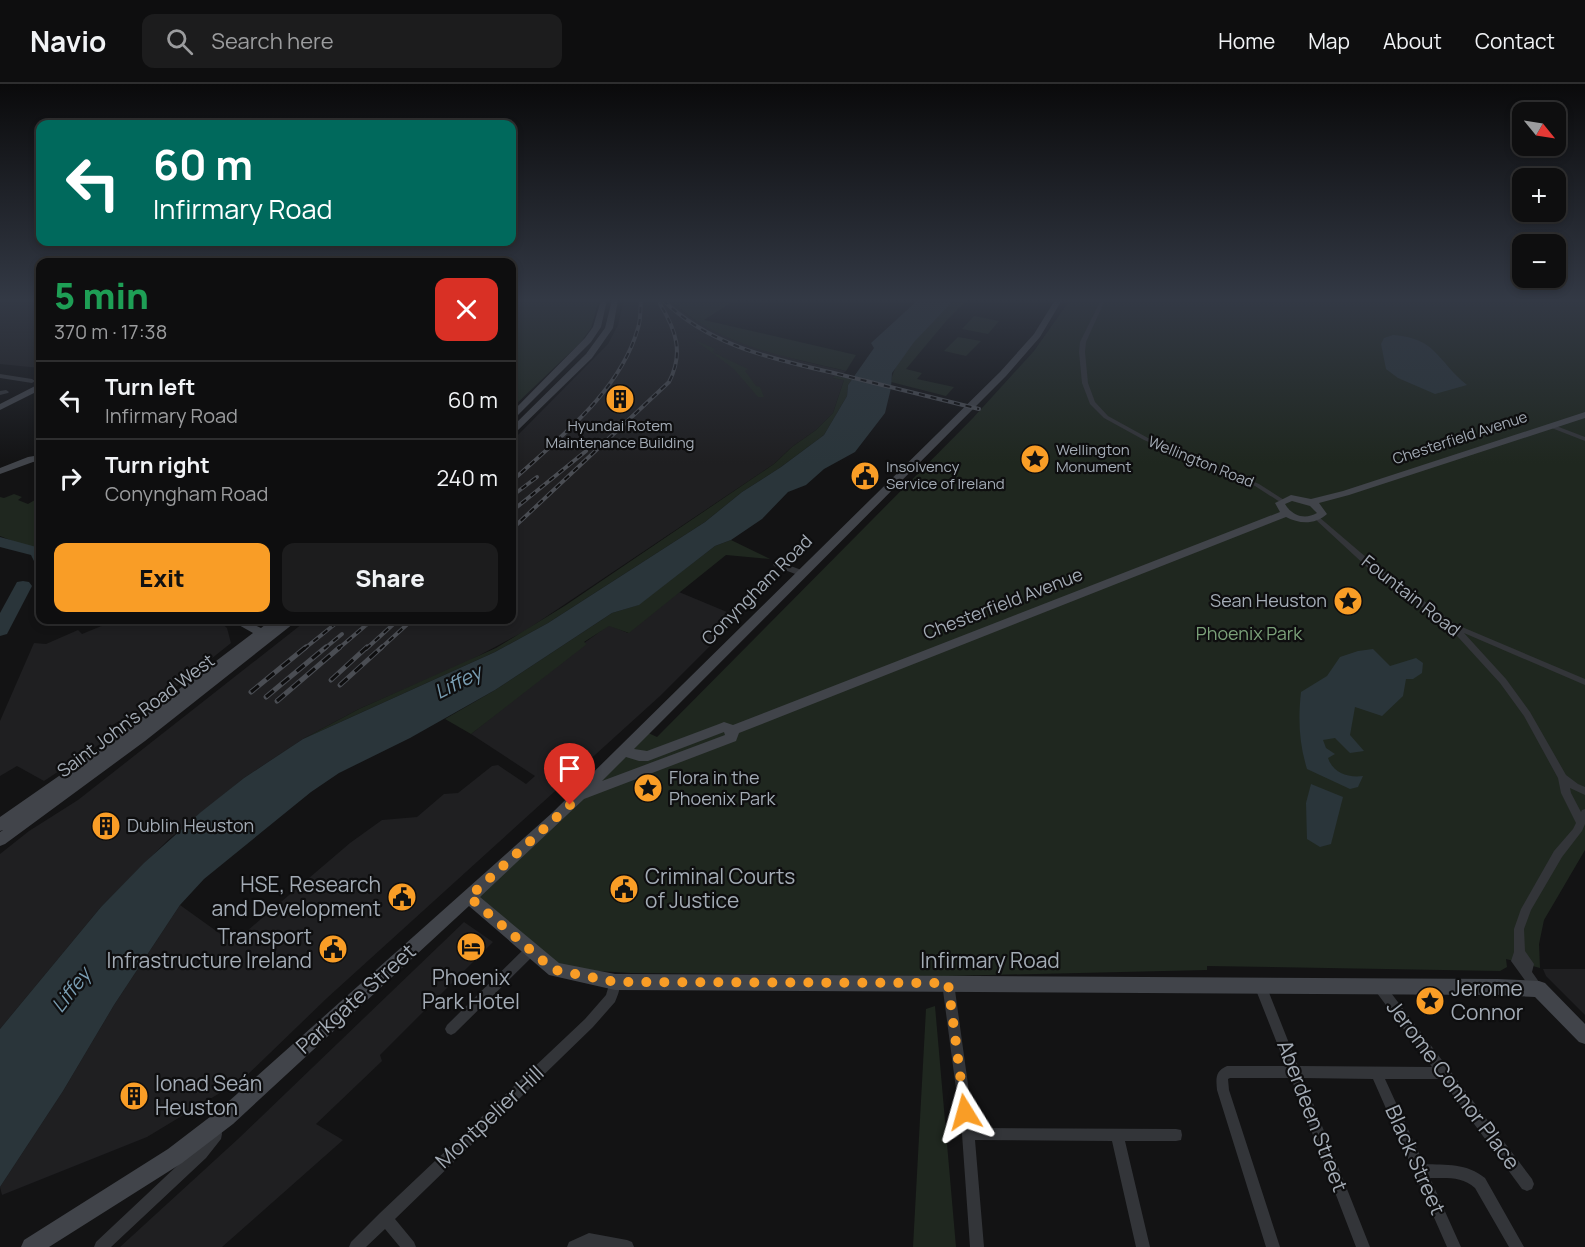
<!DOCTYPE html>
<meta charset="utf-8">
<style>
body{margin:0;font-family:Manrope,sans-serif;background:#1c1c1d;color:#f1f3f6;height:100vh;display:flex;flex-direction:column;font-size:22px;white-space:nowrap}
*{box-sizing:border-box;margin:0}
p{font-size:20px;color:#9b9c9e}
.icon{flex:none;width:33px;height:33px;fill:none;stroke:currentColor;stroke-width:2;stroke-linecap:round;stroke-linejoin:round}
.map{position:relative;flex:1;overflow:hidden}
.panel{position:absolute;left:36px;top:174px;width:480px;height:366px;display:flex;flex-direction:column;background:#0e0e0f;border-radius:12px;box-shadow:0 3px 9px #0003,0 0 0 2px #2e2e2f}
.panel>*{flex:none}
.guide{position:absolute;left:36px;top:36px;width:480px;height:126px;border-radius:12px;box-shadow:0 3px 9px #0003,0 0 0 2px #2e2e2f;background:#00695c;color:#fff;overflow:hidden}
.needle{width:39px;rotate:120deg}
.tools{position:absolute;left:1512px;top:18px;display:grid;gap:12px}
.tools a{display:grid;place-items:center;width:54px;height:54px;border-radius:12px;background:#0e0e0f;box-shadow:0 3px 9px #0003,0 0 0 2px #2e2e2f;font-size:30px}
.pin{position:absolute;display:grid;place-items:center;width:51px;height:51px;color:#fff;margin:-62px -26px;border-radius:50% 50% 50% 0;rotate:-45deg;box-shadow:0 0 6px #0007}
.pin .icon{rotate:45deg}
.me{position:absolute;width:66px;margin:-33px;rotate:352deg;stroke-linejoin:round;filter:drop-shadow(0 0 4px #0008)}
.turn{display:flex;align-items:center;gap:21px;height:126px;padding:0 18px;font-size:27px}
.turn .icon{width:78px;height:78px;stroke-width:2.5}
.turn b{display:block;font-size:42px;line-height:51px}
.round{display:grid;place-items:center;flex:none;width:63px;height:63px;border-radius:12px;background:#1c1c1d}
.overview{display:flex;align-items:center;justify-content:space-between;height:102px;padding:0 18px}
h1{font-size:36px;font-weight:800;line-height:45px;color:#1e9e55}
.primary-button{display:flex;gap:12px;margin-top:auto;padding:12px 18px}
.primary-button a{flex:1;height:69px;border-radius:12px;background:#f99d26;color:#111;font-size:24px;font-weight:800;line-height:69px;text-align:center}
.primary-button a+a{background:#1c1c1d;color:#f1f3f6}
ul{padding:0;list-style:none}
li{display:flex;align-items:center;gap:18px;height:78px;padding:0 18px;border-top:2px solid #2e2e2f}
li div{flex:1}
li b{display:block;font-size:22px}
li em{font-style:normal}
header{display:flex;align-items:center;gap:36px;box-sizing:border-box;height:84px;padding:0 30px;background:#0e0e0f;border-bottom:2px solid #2e2e2f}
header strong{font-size:28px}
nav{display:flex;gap:33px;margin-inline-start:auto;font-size:21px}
.search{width:420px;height:54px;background:#1c1c1d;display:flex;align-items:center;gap:15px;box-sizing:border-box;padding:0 21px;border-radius:12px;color:#9b9c9e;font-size:22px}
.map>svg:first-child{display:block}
.built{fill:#1f1f21}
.green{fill:#1f271f}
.water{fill:#2a353a}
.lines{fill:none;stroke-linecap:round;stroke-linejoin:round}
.river{fill:#2a353a;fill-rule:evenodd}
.street{fill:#333539;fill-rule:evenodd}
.secondary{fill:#41444a;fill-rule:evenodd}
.rail-far1-casing{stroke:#4a4d53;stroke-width:4}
.rail-casing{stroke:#4a4d53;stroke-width:5}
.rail-far1{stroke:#0e0e0f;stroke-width:2;stroke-dasharray:6;stroke-linecap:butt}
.rail{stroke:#0e0e0f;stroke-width:3;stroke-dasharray:10;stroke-linecap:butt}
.route{stroke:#f99d26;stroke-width:10;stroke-dasharray:0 18}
.labels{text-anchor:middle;stroke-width:4.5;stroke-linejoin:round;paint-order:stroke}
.far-poi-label{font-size:15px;fill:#a3abb5;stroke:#0e0e0f;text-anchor:start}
.far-street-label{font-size:15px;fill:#a3abb5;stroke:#0e0e0f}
.street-label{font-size:18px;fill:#a3abb5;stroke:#0e0e0f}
.poi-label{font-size:18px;fill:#a3abb5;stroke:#0e0e0f;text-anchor:start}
.park-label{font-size:18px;fill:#7ba179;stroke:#0e0e0f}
.water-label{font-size:20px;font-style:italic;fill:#799db2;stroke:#0e0e0f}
.near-poi-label{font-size:21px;fill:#a3abb5;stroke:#0e0e0f;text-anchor:start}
.near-street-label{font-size:21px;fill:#a3abb5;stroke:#0e0e0f}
</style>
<header>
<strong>Navio</strong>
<div class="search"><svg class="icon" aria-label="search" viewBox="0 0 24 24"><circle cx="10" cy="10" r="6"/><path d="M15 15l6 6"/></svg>Search here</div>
<nav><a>Home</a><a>Map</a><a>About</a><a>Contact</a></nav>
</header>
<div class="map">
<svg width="1585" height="1163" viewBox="0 0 1585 1163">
<rect width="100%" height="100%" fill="#131314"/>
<g class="built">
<polygon points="0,216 40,216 40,284 0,280"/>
<polygon points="624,216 671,216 683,228 702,240 734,256 802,277 846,287 839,293 833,294 844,296 833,329 816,346 792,363 774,380 525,547 467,578 359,625 303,655 244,694 168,756 101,823 0,945 0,770 29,747 78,716 307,536 512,536 512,357 608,260 618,241"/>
<polygon points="679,508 739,533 660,612 327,914 243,995 147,1053 2,1111 0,1103 63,1007 114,921 180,821 233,859 350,759 382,736 417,733 444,710 458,709 492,682 498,681 526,700 535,692 471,650 584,559 609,541 628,549"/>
<polygon points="116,536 218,536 227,544 231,559 147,626 122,638 119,637 109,643 112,652 44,697 17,682 0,692 0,637 34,559 46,560 78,546 82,550"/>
<polygon points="464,838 493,858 380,971 382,977 316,1040 343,1056 222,1163 120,1163 238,1055"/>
<polygon points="1543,885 1585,885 1585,931 1546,892"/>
</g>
<g class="green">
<polygon points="512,216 599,216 591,244 581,258 512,324"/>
<path d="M 671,216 L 735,216 L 704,236 L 856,271 L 846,287 C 787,273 715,261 671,216 Z"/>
<path d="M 954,216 L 967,216 L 947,236 L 906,285 L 922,289 L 917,295 L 954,303 L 946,312 L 891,298 C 894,273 934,233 954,216 Z"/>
<polygon points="1070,216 1585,216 1585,766 1544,836 1539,860 1540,884 1506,875 1507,883 1500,887 1207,882 1207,886 946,892 630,889 581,886 539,873 469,813 644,647 657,653 972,335 1034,267"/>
<polygon points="974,232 999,237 988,250 962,245"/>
<polygon points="958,253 981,257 966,272 944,267"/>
<polygon points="695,256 715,265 712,268 748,285 745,287 756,302 760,303 764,313 758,313 734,285"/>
<polygon points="836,292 852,295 848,301 847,312 824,351 781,383 742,408 705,438 548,539 495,568 303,655 359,625 496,564 566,521 774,380 792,363 816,346 833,329 844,296 832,294"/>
<polygon points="14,410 22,413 18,416 28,420 40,413 40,424 34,440 40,443 40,465 20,460 0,452 0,413 4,414"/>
<polygon points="731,456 770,475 726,471 629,549 609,542 584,558 587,560 471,650 445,635 495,606 612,529 638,521 715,462"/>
<polygon points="935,922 956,1163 913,1163 926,925"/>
</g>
<g class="water">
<polygon points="918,216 954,216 914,258 892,289 891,304 885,329 855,368 824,385 806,401 788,408 762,435 731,456 715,462 639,521 612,529 495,606 410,654 339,689 311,708 204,795 180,821 114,921 63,1007 0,1103 0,945 101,823 144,779 201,728 244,694 303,655 495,568 548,539 705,438 742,408 781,383 824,351 847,312 848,301 874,264 871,259"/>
<path d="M 1393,251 C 1437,254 1437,277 1467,301 L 1435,310 L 1398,294 L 1386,285 L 1381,260 L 1384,254 Z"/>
<path d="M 1373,565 L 1390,582 L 1416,574 L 1423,579 L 1422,589 L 1413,595 L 1406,595 L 1403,612 L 1382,632 L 1355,623 L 1350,651 L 1364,667 L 1350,669 L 1335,654 L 1323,656 L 1326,664 L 1335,670 L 1328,674 C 1333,689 1348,694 1363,692 L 1358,703 L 1350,705 L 1307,685 C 1299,659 1298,635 1301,608 L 1327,592 L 1340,573 L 1358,567 Z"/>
<polygon points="1311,700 1343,713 1331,760 1320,763 1307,755 1306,719"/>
</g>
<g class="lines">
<g class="river">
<polygon points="0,453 40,464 40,478 34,477 31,471 0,463"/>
<polygon points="23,497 29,498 32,502 7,550 0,552 0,529 17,498"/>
</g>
<g class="street">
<polygon points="1101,216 1105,216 1086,258 1085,268 1088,299 1095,318 1108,332 1148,354 1259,400 1284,416 1284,418 1280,418 1255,402 1144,356 1104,334 1090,320 1082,299 1079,268 1080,258"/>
<polygon points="0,290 32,295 35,297 32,299 0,294"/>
<polygon points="6,306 9,308 8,309 0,311 0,307"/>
<polygon points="1551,340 1585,353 1585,357 1549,343 1548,342"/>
<polygon points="1317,432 1319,433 1374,480 1455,540 1585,595 1585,601 1464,549 1506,595 1530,628 1566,691 1578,700 1585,703 1585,711 1570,704 1571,709 1581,728 1582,726 1585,725 1585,740 1582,747 1562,773 1531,826 1524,845 1525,867 1534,880 1532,888 1544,905 1542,909 1538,910 1534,909 1511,877 1514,868 1514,845 1521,825 1554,767 1573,745 1576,739 1561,709 1558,694 1524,632 1500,599 1448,542 1368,484 1315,435 1314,434"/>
<polygon points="774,478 780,478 804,487 805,489 804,491 798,491 774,482 773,480"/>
<polygon points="531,861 535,862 537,866 535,870 455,949 451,951 447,949 445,945 447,941 527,862"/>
<path d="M 615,893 L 619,894 C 622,901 618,911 615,918 L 593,943 L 395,1135 L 414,1158 L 416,1163 L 400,1163 L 385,1145 L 366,1163 L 349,1163 L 351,1158 L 380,1129 L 585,935 L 606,911 L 611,894 Z"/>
<polygon points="948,894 952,895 954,899 974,1044 1176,1045 1181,1046 1182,1051 1181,1056 1176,1057 1125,1057 1150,1163 1136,1163 1112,1057 975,1056 984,1163 970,1163 962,1050 942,899 944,895"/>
<path d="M 1260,896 L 1264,897 L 1266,901 L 1298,982 L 1432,983 L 1374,905 L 1372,901 L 1374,897 L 1378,896 L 1382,897 L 1532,1095 L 1534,1100 L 1532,1105 L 1527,1107 L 1522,1105 L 1441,995 L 1385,995 L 1424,1080 C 1446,1081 1467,1079 1485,1094 L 1524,1163 L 1509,1163 L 1475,1104 C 1462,1092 1447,1094 1430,1094 L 1461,1163 L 1447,1163 L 1373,995 L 1303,994 L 1370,1163 L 1356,1163 L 1291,994 L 1230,994 L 1228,995 L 1229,1006 L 1280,1163 L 1266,1163 L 1217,1006 C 1216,995 1215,987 1227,982 L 1286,982 L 1254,901 L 1256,897 Z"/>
<polygon points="216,1044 221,1045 222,1050 221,1055 206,1074 111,1163 94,1163 96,1158 196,1064 211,1045"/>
<polygon points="589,1149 627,1156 632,1158 634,1163 567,1163 569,1158"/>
</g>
<g class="secondary">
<polygon points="601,216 607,216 601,243 591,258 515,334 512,334 512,328 585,254 593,243"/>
<polygon points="612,216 618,216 613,244 592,274 515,349 512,349 512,343 586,270 605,244"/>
<path d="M 1055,216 L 1062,216 L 1040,253 L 1006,292 L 634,665 L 647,667 L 719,640 L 724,638 L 733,641 L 1280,428 L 1275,419 L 1291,411 L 1311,415 L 1343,407 L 1585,328 L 1585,334 L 1349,411 L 1319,419 L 1327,430 C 1315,441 1299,440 1286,433 L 739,649 L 736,657 L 584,715 L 480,813 L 559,879 L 615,890 L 1498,895 L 1539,897 L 1545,899 L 1585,940 L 1585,960 L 1579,958 L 1535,913 L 1498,911 L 615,906 L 549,891 L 469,822 L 233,1040 L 182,1079 L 49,1163 L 21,1163 L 24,1156 L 168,1065 L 219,1026 L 552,729 L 1000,288 L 1034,250 ZM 1292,417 L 1310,422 L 1317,429 C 1305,436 1292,432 1285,420 ZM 724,648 L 725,651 L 602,697 L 626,673 L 639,677 L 648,677 Z"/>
<polygon points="37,301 40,301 40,306 0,326 0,320"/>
<polygon points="40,371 40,377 33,378 0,390 0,384 28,373"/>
<polygon points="230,536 244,536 261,544 271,536 283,536 283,537 285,536 298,536 145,657 5,760 0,762 0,748 3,746 0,747 0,733 125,646 253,549"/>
</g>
<g class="rail-far1-casing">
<g id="rail-far1">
<path d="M 663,216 C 713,265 780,276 846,292 C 890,303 935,314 979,325"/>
<path d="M 512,397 C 559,354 620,308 638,244 C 641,235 640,225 641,216"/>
<polyline points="512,412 537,393"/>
<polyline points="512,427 586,367"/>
<path d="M 512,445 L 669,298 C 684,269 676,246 660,220"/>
<polyline points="304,565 340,536"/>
<polyline points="324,565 342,550"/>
<polyline points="338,565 372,536"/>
<polyline points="366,565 398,536"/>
<polyline points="380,565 412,536"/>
</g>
</g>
<g class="rail-casing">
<g id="rail">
<polyline points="331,596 367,563"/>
<polyline points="340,601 382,563"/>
<polyline points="251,608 306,563"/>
<polyline points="266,613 326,563"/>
<polyline points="277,617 340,563"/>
</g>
</g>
<use href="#rail-far1" class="rail-far1"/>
<use href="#rail" class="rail"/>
</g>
<linearGradient id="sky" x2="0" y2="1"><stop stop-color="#0a0a0b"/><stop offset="0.57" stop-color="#333945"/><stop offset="1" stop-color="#333945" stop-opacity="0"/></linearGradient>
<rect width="1585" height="379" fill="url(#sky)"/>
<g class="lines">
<polyline class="route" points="570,721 469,813 549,882 555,886 615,898 948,899 965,1028"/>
</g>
<defs>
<g id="building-disc" transform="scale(1.5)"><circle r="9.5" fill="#f99d26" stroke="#0e0e0f"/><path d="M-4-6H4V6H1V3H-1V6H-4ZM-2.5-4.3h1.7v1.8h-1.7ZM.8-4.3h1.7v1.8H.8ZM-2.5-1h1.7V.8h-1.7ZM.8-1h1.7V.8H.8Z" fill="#111"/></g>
<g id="sight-disc" transform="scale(1.5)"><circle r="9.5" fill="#f99d26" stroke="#0e0e0f"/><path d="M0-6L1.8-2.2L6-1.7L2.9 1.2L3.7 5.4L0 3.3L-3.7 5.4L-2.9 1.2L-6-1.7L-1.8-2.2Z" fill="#111"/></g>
<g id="civic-disc" transform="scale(1.5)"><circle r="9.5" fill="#f99d26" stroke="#0e0e0f"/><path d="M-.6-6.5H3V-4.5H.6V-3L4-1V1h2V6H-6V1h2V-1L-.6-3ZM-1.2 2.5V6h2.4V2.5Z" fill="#111"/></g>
<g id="hotel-disc" transform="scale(1.5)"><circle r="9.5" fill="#f99d26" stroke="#0e0e0f"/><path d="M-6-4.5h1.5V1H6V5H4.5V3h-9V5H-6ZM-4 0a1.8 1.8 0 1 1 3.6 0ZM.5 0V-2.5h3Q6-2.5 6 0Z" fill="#111"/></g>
</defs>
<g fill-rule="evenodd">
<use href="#building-disc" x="620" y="315"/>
<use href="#sight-disc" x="1035" y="375"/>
<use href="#civic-disc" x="865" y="392"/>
<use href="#sight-disc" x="1348" y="517"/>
<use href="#sight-disc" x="648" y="704"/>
<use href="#building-disc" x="106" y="742"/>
<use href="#civic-disc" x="624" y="805"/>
<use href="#civic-disc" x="402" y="813"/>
<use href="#hotel-disc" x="471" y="863"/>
<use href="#civic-disc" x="333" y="865"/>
<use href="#sight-disc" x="1430" y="917"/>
<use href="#building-disc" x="134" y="1012"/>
</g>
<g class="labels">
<g class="far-poi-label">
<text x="620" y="347" text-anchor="middle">Hyundai Rotem<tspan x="620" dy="17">Maintenance Building</tspan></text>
<text x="1056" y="371">Wellington<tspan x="1056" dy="17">Monument</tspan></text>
<text x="886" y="388">Insolvency<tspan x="886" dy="17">Service of Ireland</tspan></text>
</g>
<g class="far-street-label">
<text transform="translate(1460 354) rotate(-18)" y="5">Chesterfield Avenue</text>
<text transform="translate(1201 378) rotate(22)" y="5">Wellington Road</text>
</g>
<g class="street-label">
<text transform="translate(757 506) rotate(-45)" y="6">Conyngham Road</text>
<text transform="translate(1411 512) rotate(38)" y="6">Fountain Road</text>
<text transform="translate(1003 520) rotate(-21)" y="6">Chesterfield Avenue</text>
<text transform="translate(136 632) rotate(-37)" y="6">Saint John's Road West</text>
</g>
<g class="poi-label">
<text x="1327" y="523" text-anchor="end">Sean Heuston</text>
<text x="669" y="700">Flora in the<tspan x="669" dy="21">Phoenix Park</tspan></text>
<text x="127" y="748">Dublin Heuston</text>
</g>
<g class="park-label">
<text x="1249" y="556">Phoenix Park</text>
</g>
<g class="water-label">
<text transform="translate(458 598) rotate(-27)" y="7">Liffey</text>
<text transform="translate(71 906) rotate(-52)" y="7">Liffey</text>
</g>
<g class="near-poi-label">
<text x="645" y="800">Criminal Courts<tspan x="645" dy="24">of Justice</tspan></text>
<text x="381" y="808" text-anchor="end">HSE, Research<tspan x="381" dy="24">and Development</tspan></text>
<text x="312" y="860" text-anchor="end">Transport<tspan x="312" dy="24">Infrastructure Ireland</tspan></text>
<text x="471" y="901" text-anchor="middle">Phoenix<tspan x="471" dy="24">Park Hotel</tspan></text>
<text x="1451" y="912">Jerome<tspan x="1451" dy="24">Connor</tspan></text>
<text x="155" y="1007">Ionad Seán<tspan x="155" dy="24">Heuston</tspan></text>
</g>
<g class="near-street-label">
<text x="990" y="884">Infirmary Road</text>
<text transform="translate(356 915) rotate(-42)" y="7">Parkgate Street</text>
<text transform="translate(1453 1001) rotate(53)" y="7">Jerome Connor Place</text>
<text transform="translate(1312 1032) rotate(69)" y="7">Aberdeen Street</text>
<text transform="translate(490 1033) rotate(-43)" y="7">Montpelier Hill</text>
<text transform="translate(1415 1076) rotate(66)" y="7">Black Street</text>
</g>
</g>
</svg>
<div class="tools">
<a><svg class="needle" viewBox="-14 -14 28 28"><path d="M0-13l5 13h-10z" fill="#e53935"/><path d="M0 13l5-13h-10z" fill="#9b9c9e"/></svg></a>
<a>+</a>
<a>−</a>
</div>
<div class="pin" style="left:570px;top:721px;background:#d93025"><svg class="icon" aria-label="arrive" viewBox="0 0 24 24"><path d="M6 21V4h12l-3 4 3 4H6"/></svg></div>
<svg class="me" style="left:965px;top:1028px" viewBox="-20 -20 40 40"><path d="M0-17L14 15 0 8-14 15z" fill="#f99d26" stroke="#fff" stroke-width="4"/></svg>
<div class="guide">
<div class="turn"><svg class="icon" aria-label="left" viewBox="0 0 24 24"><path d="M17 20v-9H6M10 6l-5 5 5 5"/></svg><div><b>60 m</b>Infirmary Road</div></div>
</div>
<section class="panel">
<div class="overview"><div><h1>5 min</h1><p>370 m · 17:38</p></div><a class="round" style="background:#d93025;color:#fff"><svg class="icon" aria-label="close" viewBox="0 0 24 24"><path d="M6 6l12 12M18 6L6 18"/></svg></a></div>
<ul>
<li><svg class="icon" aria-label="left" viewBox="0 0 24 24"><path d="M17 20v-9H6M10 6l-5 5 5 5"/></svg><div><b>Turn left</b><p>Infirmary Road</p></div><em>60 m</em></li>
<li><svg class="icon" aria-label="right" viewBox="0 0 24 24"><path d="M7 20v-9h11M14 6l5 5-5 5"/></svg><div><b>Turn right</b><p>Conyngham Road</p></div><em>240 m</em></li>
</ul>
<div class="primary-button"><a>Exit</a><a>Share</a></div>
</section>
</div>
